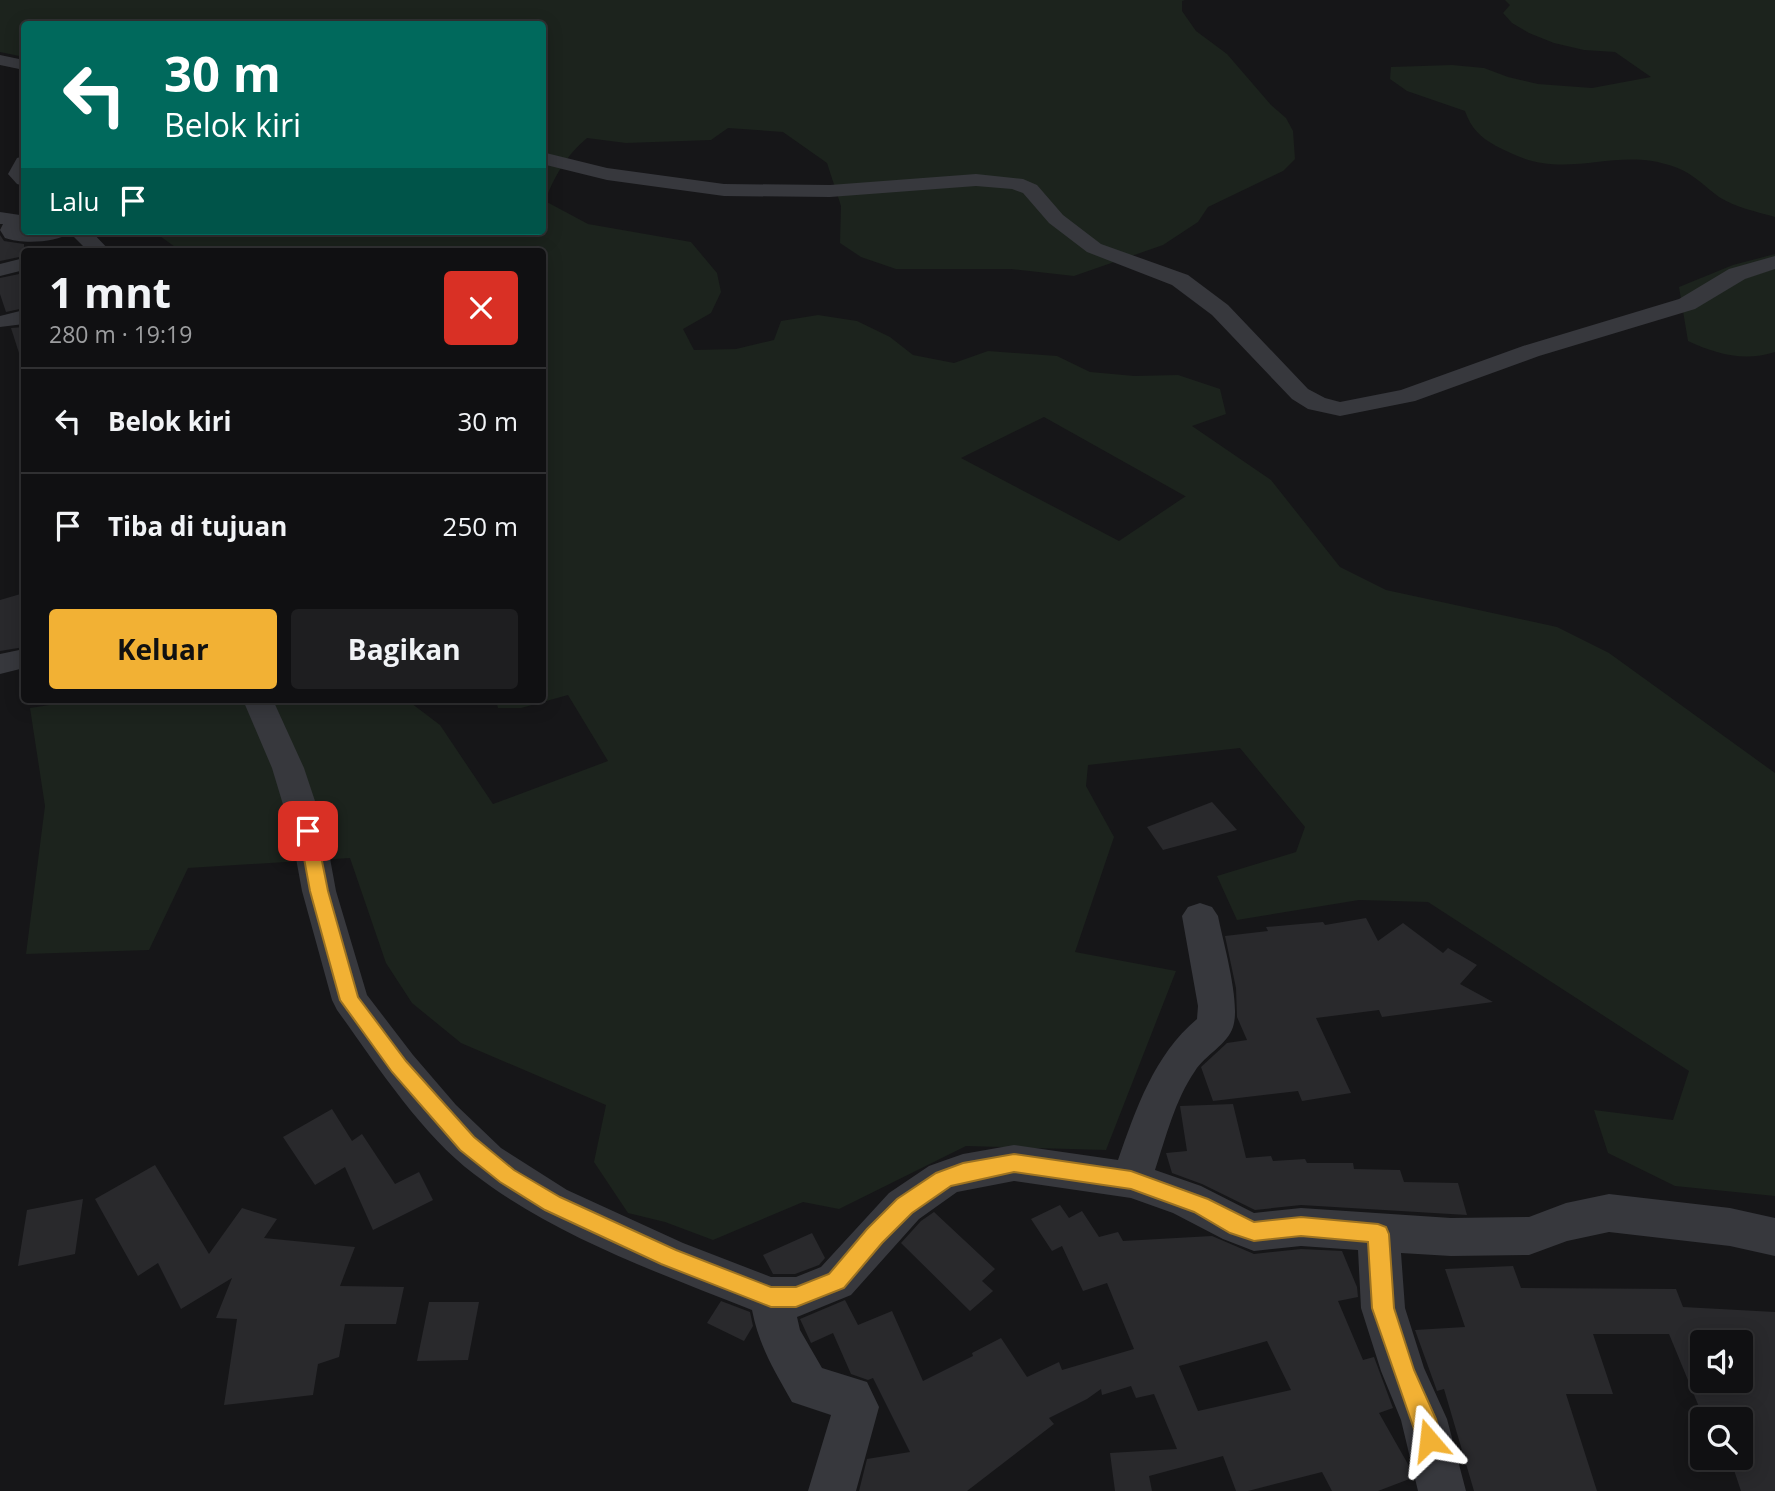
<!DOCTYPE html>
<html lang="id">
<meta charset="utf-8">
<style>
body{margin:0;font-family:"Open Sans",sans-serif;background:#1e1e20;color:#f1f3f6;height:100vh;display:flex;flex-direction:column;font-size:26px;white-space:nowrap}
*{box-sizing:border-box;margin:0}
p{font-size:23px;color:#9c9d9f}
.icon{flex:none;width:38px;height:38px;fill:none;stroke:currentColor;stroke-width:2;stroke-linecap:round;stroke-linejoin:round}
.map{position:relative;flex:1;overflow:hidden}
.panel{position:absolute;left:21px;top:248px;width:525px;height:455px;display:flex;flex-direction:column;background:#101012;border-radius:7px;box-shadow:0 4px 18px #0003,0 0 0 2px #303032}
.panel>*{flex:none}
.hud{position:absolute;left:21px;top:21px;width:525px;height:214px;border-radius:7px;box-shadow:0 4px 18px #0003,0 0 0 2px #303032;background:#00695c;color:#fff;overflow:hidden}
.tools{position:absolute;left:1690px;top:1330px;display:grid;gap:14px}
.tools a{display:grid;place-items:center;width:63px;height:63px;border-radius:7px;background:#101012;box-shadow:0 4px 18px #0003,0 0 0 2px #303032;font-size:35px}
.pin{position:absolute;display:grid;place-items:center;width:60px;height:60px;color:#fff;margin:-30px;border-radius:14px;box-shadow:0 4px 10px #0006}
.me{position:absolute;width:77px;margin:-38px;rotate:343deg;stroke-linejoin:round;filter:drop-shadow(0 0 5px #0008)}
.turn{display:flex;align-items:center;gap:24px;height:147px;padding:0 28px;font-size:32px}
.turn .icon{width:91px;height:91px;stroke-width:2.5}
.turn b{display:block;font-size:49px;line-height:60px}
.then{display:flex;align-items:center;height:66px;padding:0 28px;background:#0003;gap:14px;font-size:26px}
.round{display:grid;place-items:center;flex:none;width:74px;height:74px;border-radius:7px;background:#1e1e20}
.headline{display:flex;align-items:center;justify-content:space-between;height:119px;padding:0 28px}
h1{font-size:42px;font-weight:700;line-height:52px}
.action{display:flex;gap:14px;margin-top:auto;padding:14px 28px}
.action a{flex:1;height:80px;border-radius:7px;background:#f2b134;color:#111;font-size:28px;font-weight:700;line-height:80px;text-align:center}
.action a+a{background:#1e1e20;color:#f1f3f6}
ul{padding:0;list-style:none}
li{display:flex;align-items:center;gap:21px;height:105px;padding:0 28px;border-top:2px solid #303032}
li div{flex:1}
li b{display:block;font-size:26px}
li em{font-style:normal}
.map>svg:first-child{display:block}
.green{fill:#1c231d;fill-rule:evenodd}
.building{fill:#29292c;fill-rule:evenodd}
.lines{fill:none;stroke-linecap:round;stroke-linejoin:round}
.street{fill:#37383d;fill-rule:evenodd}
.route{fill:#f2b134;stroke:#9d7322;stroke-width:2}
</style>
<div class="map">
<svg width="1775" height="1491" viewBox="0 0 1775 1491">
<rect width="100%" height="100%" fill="#161618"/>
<g class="green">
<path d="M 0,0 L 1185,0 L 1182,1 L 1182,11 L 1196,31 L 1227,54 L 1271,105 L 1286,118 L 1293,131 L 1295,159 L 1283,171 L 1208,207 L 1198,222 L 1163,245 L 1074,276 L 1011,269 L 896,269 L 861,257 L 840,243 L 841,206 L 827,163 L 783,132 L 728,128 L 711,140 L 626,143 L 587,138 C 566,156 555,175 545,201 L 588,224 L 691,242 L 717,273 L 721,292 L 711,313 L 683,329 L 694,350 L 736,349 L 774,340 L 781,321 L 818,315 L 857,321 L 890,337 L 913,355 L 954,363 L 988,351 L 1057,356 L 1090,372 L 1134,376 L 1178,375 L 1220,389 L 1226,414 L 1192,426 L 1271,480 L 1340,567 L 1386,590 L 1557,627 L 1609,653 L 1775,773 L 1775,1196 L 1675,1186 L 1608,1153 L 1594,1110 L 1673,1120 L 1689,1071 L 1428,902 L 1359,900 L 1237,920 L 1217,876 L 1296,852 L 1305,827 L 1240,748 L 1088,765 L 1086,786 L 1114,837 L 1075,952 L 1176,971 L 1106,1150 L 966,1146 L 839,1209 L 803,1202 L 713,1240 L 665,1222 L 628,1213 L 594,1162 L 606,1105 L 461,1043 L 412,1003 L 386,963 L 350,858 L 188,868 L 149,950 L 26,954 L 45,806 L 30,708 L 82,700 L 407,700 L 440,725 L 493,804 L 608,761 L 568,695 L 521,708 L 498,708 L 496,700 L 542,700 L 542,252 L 182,252 L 153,231 L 542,231 L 542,24 L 24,24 L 24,57 L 0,52 ZM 1044,417 L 1185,496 L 1186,496 L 1119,541 L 961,458 Z"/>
<path d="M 1505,0 L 1775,0 L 1775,217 C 1757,212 1735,207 1719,197 C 1704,186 1694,174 1675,167 C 1625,149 1589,170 1542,163 C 1526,161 1510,153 1496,146 C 1480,137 1471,128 1465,111 L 1407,91 L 1390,79 L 1391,67 L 1452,65 L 1484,68 L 1508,77 L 1538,84 L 1592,88 L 1651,77 L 1615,52 L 1584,50 L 1554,43 L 1529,33 L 1512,23 L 1503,13 L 1510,5 Z"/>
<path d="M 1775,254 L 1775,352 C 1744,362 1716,354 1688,341 L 1679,287 L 1733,265 Z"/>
</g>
<g class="building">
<polygon points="0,235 4,241 24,244 24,256 0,261"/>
<polygon points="24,273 24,308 6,312 0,294 0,278"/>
<polygon points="24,327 24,353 19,353 11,328"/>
<polygon points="24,593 24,647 0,651 0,600"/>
<polygon points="1212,802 1237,830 1163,850 1147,827"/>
<polygon points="1366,918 1378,941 1403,923 1443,953 1448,948 1477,965 1460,984 1493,1002 1382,1017 1379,1010 1316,1018 1351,1093 1302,1101 1298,1091 1213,1101 1201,1067 1227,1043 1247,1040 1237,1017 1236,988 1225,936 1268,931 1266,927 1323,922 1325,925"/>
<polygon points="1233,1104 1246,1158 1271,1156 1273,1161 1305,1159 1307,1163 1353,1163 1354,1169 1400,1170 1404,1182 1458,1183 1467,1215 1301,1205 1255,1210 1202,1184 1172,1173 1166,1153 1187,1151 1180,1106"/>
<polygon points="332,1109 352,1141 362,1134 395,1184 419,1172 433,1200 373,1230 345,1167 315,1185 283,1137"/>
<polygon points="155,1165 209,1254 242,1208 277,1219 264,1238 355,1247 340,1286 404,1287 396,1324 345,1324 339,1357 318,1364 313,1395 224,1405 237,1319 216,1318 232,1278 181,1309 158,1263 138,1276 95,1199"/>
<polygon points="83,1199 75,1254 18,1266 27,1210"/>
<path d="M 1060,1205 L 1069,1218 L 1082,1211 L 1099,1237 L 1118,1232 L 1123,1241 L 1212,1236 L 1254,1254 L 1301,1249 L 1342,1251 L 1357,1287 L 1358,1297 L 1338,1301 L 1363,1360 L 1374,1357 L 1393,1408 L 1379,1413 L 1409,1466 L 1412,1478 L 1378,1491 L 1332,1491 L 1322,1472 L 1248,1491 L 1236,1491 L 1223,1456 L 1149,1476 L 1152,1491 L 1115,1491 L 1110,1453 L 1177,1449 L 1154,1394 L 1136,1398 L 1131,1386 L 1102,1395 L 1101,1389 L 1087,1399 L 1049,1418 L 1054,1424 L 967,1491 L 859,1491 L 867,1459 L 910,1452 L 873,1378 L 868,1380 L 851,1374 L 833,1333 L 811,1343 L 800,1319 L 845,1300 L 858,1325 L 892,1311 L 923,1381 L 973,1356 L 972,1353 L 1001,1338 L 1027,1377 L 1059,1362 L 1062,1370 L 1134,1349 L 1107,1283 L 1083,1291 L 1062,1246 L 1052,1251 L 1031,1219 ZM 1267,1341 L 1291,1390 L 1198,1411 L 1179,1366 Z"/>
<polygon points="934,1212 995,1269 982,1281 993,1291 970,1311 901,1243 921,1221"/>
<polygon points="812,1233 825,1258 819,1265 795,1274 773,1274 763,1255"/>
<path d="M 1513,1266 L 1521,1288 L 1676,1289 L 1683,1307 L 1775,1312 L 1775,1491 L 1741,1491 L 1730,1458 L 1741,1458 L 1741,1419 L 1704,1419 L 1669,1334 L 1593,1334 L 1613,1394 L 1566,1394 L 1597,1491 L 1474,1491 L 1444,1389 L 1437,1391 L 1415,1330 L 1465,1327 L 1445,1269 ZM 1703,1342 L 1741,1342 L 1741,1381 L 1703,1381 Z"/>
<polygon points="721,1301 750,1312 753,1326 744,1341 707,1323"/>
<polygon points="429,1302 479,1302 468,1360 417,1361"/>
</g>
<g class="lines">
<g class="street">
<polygon points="0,55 24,60 24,70 0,65"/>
<polygon points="542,152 607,168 724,184 830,185 976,174 1023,179 1037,185 1063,215 1101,244 1188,275 1228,305 1308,389 1325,398 1340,402 1401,390 1523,346 1679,299 1729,269 1775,256 1775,269 1745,279 1695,309 1539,356 1415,401 1340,416 1308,409 1292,399 1212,315 1172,285 1087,252 1049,223 1023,193 1012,189 976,186 830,197 724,196 607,180 542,164"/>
<polygon points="24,156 24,186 17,184 8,174 17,158"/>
<path d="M 0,212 L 20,215 L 24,223 L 20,230 L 24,231 L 91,231 L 111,252 L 89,252 L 70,233 C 56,243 21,244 5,238 L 0,230 L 3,224 L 0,224 Z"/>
<polygon points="24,258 24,270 0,276 0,264"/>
<polygon points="24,310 24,324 0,327 0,316"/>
<polygon points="24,649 24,668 0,674 0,654"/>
<path d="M 243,700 L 273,700 L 304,768 L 325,831 L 336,891 L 367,995 L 413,1055 L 456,1105 L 501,1148 L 567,1190 L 683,1243 L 771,1277 L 796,1277 L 821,1267 L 889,1193 L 929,1166 L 943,1161 L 963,1154 L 1014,1145 L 1118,1160 C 1136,1109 1154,1055 1197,1019 L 1198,1006 L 1182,916 L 1188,907 L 1200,903 L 1212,907 L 1218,916 C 1223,942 1241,1003 1233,1027 C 1228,1044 1205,1055 1195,1071 C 1175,1100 1166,1137 1155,1170 L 1201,1186 L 1254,1213 L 1301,1208 L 1451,1218 L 1529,1217 L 1566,1203 L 1609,1194 L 1730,1208 L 1775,1218 L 1775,1256 L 1730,1246 L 1609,1232 L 1567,1241 L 1529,1255 L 1451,1256 L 1401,1253 L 1405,1308 L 1424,1368 L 1447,1419 L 1466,1491 L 1418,1491 L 1401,1420 L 1381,1371 L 1361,1308 L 1358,1250 L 1301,1246 L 1254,1251 L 1223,1239 L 1173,1213 L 1131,1198 L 1014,1181 L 957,1192 L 919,1219 L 851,1295 L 797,1317 L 800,1330 L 822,1368 L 867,1382 L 879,1407 L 856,1491 L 808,1491 L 831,1415 L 792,1402 C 774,1370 759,1346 752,1310 C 659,1273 554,1236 474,1174 C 421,1134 376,1064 337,1010 L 332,1000 L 302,891 L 291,831 L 272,768 Z"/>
</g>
</g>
<polygon class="route" points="308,824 316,831 328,891 358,997 406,1061 474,1137 514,1170 560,1197 676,1250 771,1287 796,1287 829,1274 867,1229 897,1199 936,1173 963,1163 1014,1154 1131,1171 1208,1199 1254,1222 1301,1217 1378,1224 1386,1227 1389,1234 1394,1308 1414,1370 1436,1419 1441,1440 1438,1449 1429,1452 1421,1449 1372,1308 1368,1242 1301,1236 1254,1241 1230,1233 1194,1212 1131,1189 1014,1172 951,1186 912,1213 882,1243 844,1288 796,1307 771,1307 661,1264 545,1210 500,1182 460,1150 392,1072 340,1000 310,891 299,831"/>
</svg>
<div class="tools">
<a><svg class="icon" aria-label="sound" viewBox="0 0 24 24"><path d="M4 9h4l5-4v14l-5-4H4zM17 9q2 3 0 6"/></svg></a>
<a><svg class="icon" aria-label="search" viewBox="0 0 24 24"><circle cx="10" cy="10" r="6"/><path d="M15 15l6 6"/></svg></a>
</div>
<div class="pin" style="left:308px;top:831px;background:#d93025"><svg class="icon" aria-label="arrive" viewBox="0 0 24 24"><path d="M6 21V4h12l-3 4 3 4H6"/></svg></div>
<svg class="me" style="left:1429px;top:1440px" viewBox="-20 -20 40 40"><path d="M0-17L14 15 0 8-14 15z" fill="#f2b134" stroke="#fff" stroke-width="4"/></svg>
<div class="hud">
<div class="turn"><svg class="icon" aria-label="left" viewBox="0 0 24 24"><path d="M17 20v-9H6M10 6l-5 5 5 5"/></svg><div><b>30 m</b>Belok kiri</div></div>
<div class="then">Lalu<svg class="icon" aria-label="arrive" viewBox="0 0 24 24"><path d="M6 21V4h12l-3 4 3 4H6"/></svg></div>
</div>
<section class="panel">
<div class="headline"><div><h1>1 mnt</h1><p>280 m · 19:19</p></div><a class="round" style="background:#d93025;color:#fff"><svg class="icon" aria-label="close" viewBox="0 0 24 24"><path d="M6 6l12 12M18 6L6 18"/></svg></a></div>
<ul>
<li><svg class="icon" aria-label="left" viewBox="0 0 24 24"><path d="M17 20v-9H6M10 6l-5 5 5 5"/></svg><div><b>Belok kiri</b></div><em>30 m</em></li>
<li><svg class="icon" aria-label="arrive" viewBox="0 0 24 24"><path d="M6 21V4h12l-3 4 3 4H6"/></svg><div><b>Tiba di tujuan</b></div><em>250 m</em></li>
</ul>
<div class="action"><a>Keluar</a><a>Bagikan</a></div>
</section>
</div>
